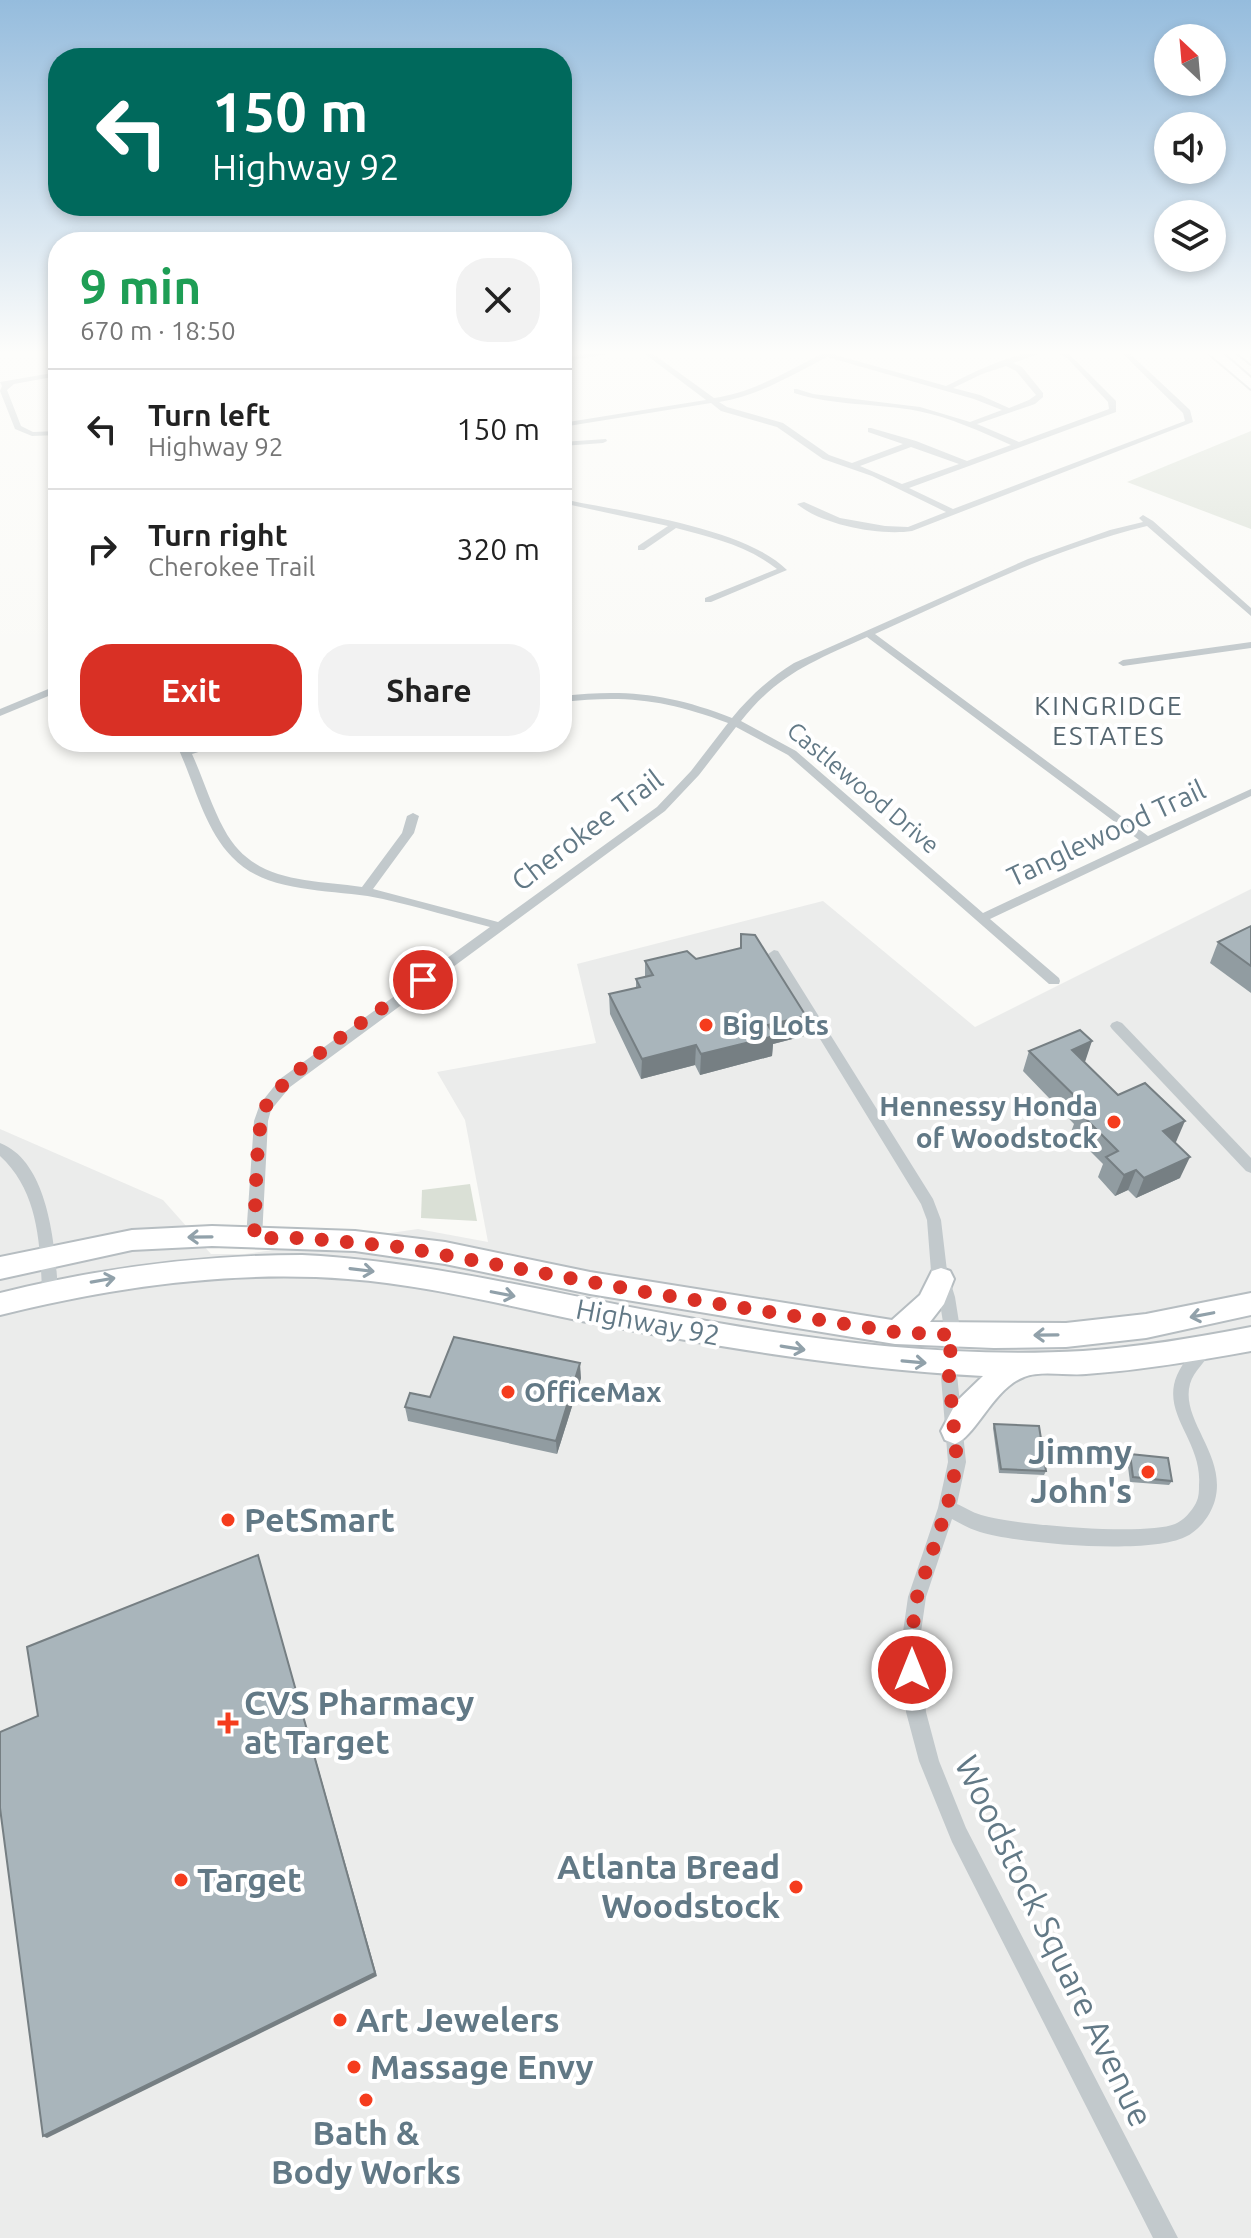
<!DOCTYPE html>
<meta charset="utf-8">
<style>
body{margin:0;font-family:Ubuntu,sans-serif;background:#f2f2f2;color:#222;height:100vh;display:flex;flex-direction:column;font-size:30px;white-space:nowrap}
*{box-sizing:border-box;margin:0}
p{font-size:26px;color:#767676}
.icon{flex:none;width:44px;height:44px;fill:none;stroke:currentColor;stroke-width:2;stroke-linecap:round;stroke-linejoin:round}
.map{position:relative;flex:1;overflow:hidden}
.details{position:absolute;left:48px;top:232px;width:524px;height:520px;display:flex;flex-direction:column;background:#fff;border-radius:32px;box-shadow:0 4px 12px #0003}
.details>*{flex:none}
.guide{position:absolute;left:48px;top:48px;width:524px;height:168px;border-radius:32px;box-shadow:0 4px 12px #0003;background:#00695c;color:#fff;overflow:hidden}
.needle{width:52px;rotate:334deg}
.buttons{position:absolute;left:1154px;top:24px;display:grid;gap:16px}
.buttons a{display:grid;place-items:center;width:72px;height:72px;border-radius:50%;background:#fff;box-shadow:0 4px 12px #0003;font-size:40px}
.pin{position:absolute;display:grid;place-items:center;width:68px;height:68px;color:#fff;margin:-34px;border:4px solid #fff;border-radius:50%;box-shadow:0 2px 8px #0007}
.me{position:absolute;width:88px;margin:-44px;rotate:0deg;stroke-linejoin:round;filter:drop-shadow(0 0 6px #0008)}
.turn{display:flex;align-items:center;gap:28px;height:168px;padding:0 32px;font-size:36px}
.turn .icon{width:104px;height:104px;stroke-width:2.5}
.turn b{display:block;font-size:56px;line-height:68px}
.round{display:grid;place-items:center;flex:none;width:84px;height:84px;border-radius:32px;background:#f2f2f2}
.summary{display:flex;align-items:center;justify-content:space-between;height:136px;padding:0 32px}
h1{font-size:48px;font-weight:700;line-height:60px;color:#1e9e55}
.primary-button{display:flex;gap:16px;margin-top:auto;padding:16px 32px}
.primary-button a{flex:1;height:92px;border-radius:32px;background:#d93025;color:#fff;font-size:32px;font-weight:700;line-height:92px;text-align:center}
.primary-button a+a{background:#f2f2f2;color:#222}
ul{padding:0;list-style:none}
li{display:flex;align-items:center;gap:24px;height:120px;padding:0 32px;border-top:2px solid #e0e0e0}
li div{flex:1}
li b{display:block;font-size:30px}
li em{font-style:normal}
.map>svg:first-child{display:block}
.built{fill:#ebeceb}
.green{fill:#dae0d6}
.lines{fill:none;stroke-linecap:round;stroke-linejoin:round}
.primary-casing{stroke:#b6bdc1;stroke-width:4}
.motorway-casing{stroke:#b6bcbf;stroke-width:4}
.minor{fill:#c2c9cc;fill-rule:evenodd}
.primary{fill:#fff;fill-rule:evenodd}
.motorway{fill:#fff;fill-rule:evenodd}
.wall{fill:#919ca1}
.shaded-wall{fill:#767f83}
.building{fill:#a9b5bb;stroke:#767f83;stroke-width:2}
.oneway{stroke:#91a1aa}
.route{stroke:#d93025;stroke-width:14;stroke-dasharray:0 25.2}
.poi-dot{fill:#f53c1d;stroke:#fff;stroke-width:3}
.labels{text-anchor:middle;stroke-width:8;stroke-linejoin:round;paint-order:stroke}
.far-street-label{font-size:24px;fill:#627986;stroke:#fff}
.far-neighbourhood-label{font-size:26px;letter-spacing:2px;fill:#556670;stroke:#fff}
.street-label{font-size:28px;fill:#627986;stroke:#fff}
.poi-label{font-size:28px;font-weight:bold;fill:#627986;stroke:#fff;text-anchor:start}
.near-poi-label{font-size:34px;font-weight:bold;fill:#627986;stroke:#fff;text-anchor:start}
.near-street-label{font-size:34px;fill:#627986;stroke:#fff}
</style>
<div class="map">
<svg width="1251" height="2238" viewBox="0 0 1251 2238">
<rect width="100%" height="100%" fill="#fafaf7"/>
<polygon class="built" points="1251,889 1251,2238 0,2238 0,1129 163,1200 211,1254 245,1254 418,1229 488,1242 465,1120 437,1072 596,1043 577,964 823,901 975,1027"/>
<g class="green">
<polygon points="1251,431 1251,529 1127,482"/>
<polygon points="470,1184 477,1221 421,1218 422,1190"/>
</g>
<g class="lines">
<g class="primary-casing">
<g id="primary">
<polygon points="212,1226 355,1231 445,1242 590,1272 892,1320 920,1295 932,1271 941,1268 950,1271 954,1279 944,1304 930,1322 1066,1323 1146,1314 1251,1293 1251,1315 1146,1338 1066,1347 994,1348 895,1344 590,1294 445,1264 355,1251 212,1246 132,1250 0,1279 0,1257 132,1230"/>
<path d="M 302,1255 C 426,1261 545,1292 667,1314 C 803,1339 944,1359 1083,1351 C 1140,1347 1195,1338 1251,1327 L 1251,1351 C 1196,1361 1142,1370 1086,1374 C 1068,1376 1041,1370 1024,1377 C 994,1388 975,1437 955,1444 L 945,1440 L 941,1431 L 957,1401 L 983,1376 C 849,1369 718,1347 587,1322 C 507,1306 429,1285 348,1279 C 230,1270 114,1287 0,1315 L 0,1293 C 100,1268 199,1255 302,1255 Z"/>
</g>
</g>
<g class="motorway-casing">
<g id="motorway">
<polygon points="1206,351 1220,351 1251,378 1251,389"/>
<polygon points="1235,351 1249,351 1251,364"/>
</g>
</g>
<g class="minor">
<polygon points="604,351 623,351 562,362 562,358"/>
<path d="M 641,351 L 649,351 L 714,398 C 755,392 790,370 827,351 L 836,351 L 832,354 L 946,386 C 974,372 1015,351 1047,351 L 1013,363 L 1022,367 L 1043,393 L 1043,397 L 1035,404 L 977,424 L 1019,442 L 1109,409 L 1108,402 L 1068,359 L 1055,351 L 1064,351 L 1072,357 L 1116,401 L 1116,412 L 909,488 L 953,509 L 1185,421 L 1183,413 L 1120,351 L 1127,351 L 1190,410 L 1193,422 L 912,531 C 880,536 822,525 797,504 L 804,502 L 840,518 L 885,526 L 908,527 L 946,512 L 872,476 L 823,459 L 777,427 L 721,411 L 711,403 L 562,427 L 562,423 L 706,400 ZM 827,357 L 974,399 L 1002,410 L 970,422 L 920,407 L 813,394 L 797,389 L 794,389 L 794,393 C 834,406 877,403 918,411 C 950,417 981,432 1011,445 L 967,461 L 916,441 L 871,428 L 868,428 L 868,432 L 903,444 L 852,463 L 829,455 L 783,423 L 727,407 L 719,402 C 758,396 792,375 827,357 ZM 1006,366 L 1016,371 L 1036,395 L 1029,400 L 1009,408 L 980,395 L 953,388 L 982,374 ZM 911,447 L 959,464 L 902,484 L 860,466 Z"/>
<polygon points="58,372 58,376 14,384 7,390 21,426 33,432 58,431 58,435 32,436 15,429 0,391 2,386 0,382"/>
<polygon points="606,439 607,441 603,443 562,446 562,442"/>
<path d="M 562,499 C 623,512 744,527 787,570 L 711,602 L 705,602 L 705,598 L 777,569 C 748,546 711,537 676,528 L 644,550 L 638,550 L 638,546 L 668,526 L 562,503 Z"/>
<path d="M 1143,515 L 1153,521 L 1251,608 L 1251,616 L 1147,526 C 1052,549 964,594 875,634 L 1148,836 L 1251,789 L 1251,796 L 990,919 L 1059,978 L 1060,981 L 1059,984 L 1049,984 L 788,755 L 736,727 L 699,775 L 665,811 L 290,1087 L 271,1110 L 268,1121 L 262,1238 L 259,1242 L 254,1244 L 249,1242 L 246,1238 L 254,1121 L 260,1104 L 280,1079 L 490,927 C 455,918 419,907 383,899 C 335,888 268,896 232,857 C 202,826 194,779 175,742 L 185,742 L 189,748 L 213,742 L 231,742 L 192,754 C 203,778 211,805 224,829 C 253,884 308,879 362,887 L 402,833 L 407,816 L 413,813 L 419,816 L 414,833 L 373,889 L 498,922 L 657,807 L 691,771 L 728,723 C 666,700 628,695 562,702 L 562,696 C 628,689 670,694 732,718 C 750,696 770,678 794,663 L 1028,559 L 1110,530 L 1143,522 L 1139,518 ZM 867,637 L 1139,840 L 983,913 L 796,751 L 741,721 C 778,674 814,661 867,637 Z"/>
<polygon points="1251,642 1251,648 1123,666 1118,663 1123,660"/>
<polygon points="58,685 58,692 0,716 0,709"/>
<path d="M 774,950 L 778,951 L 933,1199 L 941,1220 L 947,1271 L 955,1297 L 961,1335 L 956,1365 L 966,1462 L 957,1504 C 966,1508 975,1514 985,1516 C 1018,1525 1145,1536 1175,1524 C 1183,1521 1192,1511 1196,1503 C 1199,1497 1199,1491 1199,1485 C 1203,1433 1145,1406 1191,1354 C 1197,1346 1200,1341 1211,1344 L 1213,1349 C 1206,1362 1194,1370 1190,1384 C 1180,1420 1227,1455 1215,1500 C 1211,1515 1199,1531 1185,1537 C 1149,1555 1019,1544 980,1532 C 970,1529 961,1524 952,1519 L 926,1597 L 921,1632 L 926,1712 L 939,1761 L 966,1828 L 1178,2238 L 1153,2238 L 952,1842 L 919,1761 L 906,1712 L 903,1632 L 908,1597 L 938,1508 L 948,1462 L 940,1365 L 945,1335 L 939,1297 L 931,1271 L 927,1220 L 921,1204 L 768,954 Z"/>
<polygon points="1117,1021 1122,1023 1251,1158 1251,1173 1246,1171 1112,1029 1110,1026 1112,1023"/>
<path d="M 0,1143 C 49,1162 55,1246 58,1291 L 56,1296 L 50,1297 L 44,1296 L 42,1291 C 40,1242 38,1191 0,1156 Z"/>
</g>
<use href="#primary" class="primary"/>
<use href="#motorway" class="motorway"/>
</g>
<g class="wall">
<polygon points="1251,926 1251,993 1210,963 1218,942"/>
<polygon points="741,934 806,1016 804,1036 773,1044 772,1056 700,1075 695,1065 641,1079 610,1014 609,994 636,988 636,979 645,977 645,961 696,959 740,949"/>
<polygon points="1029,1051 1085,1062 1118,1095 1176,1142 1174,1142 1180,1178 1136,1198 1128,1190 1115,1196 1098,1177 1103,1164 1071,1132 1074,1124 1023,1071"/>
<polygon points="581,1378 557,1454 408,1421 405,1407 430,1397"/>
<polygon points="994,1424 1046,1471 1044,1475 999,1473 993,1428"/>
<polygon points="1130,1454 1172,1481 1169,1485 1130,1482 1127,1459"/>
</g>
<g class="shaded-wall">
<polygon points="806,1016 804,1036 773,1044 772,1056 700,1075 701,1054 768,1025"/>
<polygon points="1092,1041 1085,1062 1072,1050"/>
<polygon points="696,1045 695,1065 641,1079 642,1059"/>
<polygon points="1185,1121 1176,1142 1154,1151 1163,1131"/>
<polygon points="1190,1157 1180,1178 1136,1198 1144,1178"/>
<polygon points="1136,1170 1128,1190 1115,1196 1124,1175"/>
<polygon points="580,1363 581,1378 557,1454 556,1441"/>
<polygon points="258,1555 377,1976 47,2138 43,2136"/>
</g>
<g class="building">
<polygon points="1251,926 1251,966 1218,942"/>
<polygon points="741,934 755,935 806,1016 768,1025 774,1036 701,1054 696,1045 642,1059 609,994 640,987 636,979 653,975 645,961 687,951 696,959 741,948"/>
<polygon points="1080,1030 1092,1041 1072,1050 1118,1095 1145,1083 1185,1121 1163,1131 1190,1157 1144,1178 1136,1170 1124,1175 1106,1157 1118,1151 1079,1112 1087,1108 1029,1051"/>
<polygon points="454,1337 580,1363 556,1441 405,1407 410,1393 430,1397"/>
<polygon points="994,1424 1039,1426 1046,1471 1001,1469"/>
<polygon points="1130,1454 1168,1458 1172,1481 1133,1477"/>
<polygon points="258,1555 375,1973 43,2136 0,1808 0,1732 38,1716 27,1647"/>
</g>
<defs><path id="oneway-shaft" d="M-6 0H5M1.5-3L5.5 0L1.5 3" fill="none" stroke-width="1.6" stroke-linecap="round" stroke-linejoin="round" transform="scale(2)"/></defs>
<g class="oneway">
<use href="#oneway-shaft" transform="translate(200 1237) rotate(179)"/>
<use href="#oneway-shaft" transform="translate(362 1270) rotate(7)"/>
<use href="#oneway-shaft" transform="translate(103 1280) rotate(-10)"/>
<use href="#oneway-shaft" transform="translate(503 1294) rotate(11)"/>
<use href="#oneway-shaft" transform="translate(1202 1315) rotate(169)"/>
<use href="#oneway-shaft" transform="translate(1046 1335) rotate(179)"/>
<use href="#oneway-shaft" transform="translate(793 1348) rotate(9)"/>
<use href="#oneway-shaft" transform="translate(914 1362) rotate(5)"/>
</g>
<linearGradient id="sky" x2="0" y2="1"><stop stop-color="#95bcdd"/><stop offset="0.53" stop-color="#fdfdfb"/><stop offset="1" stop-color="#fdfdfb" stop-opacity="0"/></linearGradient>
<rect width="1251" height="665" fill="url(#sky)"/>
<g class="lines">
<path class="route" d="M 423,980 C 386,1007 283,1071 265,1108 C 255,1130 256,1210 254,1238 L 303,1238 L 401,1247 L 651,1293 L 895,1332 L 953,1335 L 948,1365 L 957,1462 L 947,1508 L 917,1597 L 912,1632 L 912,1670"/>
</g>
<g class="poi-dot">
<circle cx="706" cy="1025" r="8"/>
<circle cx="1114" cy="1122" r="8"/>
<circle cx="508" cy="1392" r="8"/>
<circle cx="1148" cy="1472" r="8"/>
<circle cx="228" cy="1520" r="8"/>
<path d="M224 1711h8v8h8v8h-8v8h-8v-8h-8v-8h8z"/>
<circle cx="181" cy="1880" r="8"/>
<circle cx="796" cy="1887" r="8"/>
<circle cx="340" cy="2020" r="8"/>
<circle cx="354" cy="2067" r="8"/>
<circle cx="366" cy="2100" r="8"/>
</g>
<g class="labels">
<g class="far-street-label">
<text transform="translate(863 788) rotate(40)" y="8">Castlewood Drive</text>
</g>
<g class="far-neighbourhood-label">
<text x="1109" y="715">KINGRIDGE<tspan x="1109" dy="30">ESTATES</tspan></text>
</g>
<g class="street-label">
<text transform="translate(587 830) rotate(-37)" y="10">Cherokee Trail</text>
<text transform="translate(1106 833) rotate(-25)" y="10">Tanglewood Trail</text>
<text transform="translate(648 1322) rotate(11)" y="10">Highway 92</text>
</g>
<g class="poi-label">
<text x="722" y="1035">Big Lots</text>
<text x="1098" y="1116" text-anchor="end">Hennessy Honda<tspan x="1098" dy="32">of Woodstock</tspan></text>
<text x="524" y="1402">OfficeMax</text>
</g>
<g class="near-poi-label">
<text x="1132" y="1464" text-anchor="end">Jimmy<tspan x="1132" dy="39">John's</tspan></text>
<text x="244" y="1532">PetSmart</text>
<text x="244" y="1715">CVS Pharmacy<tspan x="244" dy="39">at Target</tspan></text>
<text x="780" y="1879" text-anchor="end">Atlanta Bread<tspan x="780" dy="39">Woodstock</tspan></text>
<text x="197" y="1892">Target</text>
<text x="356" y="2032">Art Jewelers</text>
<text x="370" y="2079">Massage Envy</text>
<text x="366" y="2145" text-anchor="middle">Bath &amp;<tspan x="366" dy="39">Body Works</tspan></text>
</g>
<g class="near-street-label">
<text transform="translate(1054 1941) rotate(64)" y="12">Woodstock Square Avenue</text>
</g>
</g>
</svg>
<div class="buttons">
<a><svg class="needle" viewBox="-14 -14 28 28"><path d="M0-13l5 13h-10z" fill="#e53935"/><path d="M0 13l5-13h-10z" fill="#767676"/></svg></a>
<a><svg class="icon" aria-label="sound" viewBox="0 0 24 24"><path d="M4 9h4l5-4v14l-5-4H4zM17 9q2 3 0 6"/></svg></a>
<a><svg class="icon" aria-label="layers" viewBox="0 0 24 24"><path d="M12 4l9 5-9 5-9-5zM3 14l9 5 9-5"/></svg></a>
</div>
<div class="pin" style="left:423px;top:980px;background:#d93025"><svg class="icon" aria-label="arrive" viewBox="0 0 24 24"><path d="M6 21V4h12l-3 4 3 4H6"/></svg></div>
<svg class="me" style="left:912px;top:1670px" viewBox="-20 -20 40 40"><circle r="17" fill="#d93025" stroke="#fff" stroke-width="3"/><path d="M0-11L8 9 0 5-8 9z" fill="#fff"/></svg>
<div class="guide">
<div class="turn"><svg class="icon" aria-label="left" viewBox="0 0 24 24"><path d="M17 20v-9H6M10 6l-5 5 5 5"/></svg><div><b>150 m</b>Highway 92</div></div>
</div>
<section class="details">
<div class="summary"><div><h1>9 min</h1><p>670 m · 18:50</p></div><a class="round"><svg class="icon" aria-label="close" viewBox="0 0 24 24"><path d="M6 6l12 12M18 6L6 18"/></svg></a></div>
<ul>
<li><svg class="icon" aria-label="left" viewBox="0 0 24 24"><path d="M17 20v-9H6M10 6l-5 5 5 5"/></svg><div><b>Turn left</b><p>Highway 92</p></div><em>150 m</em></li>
<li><svg class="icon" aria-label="right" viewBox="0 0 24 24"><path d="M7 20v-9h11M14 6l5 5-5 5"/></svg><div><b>Turn right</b><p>Cherokee Trail</p></div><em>320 m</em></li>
</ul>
<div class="primary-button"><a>Exit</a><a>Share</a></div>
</section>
</div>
